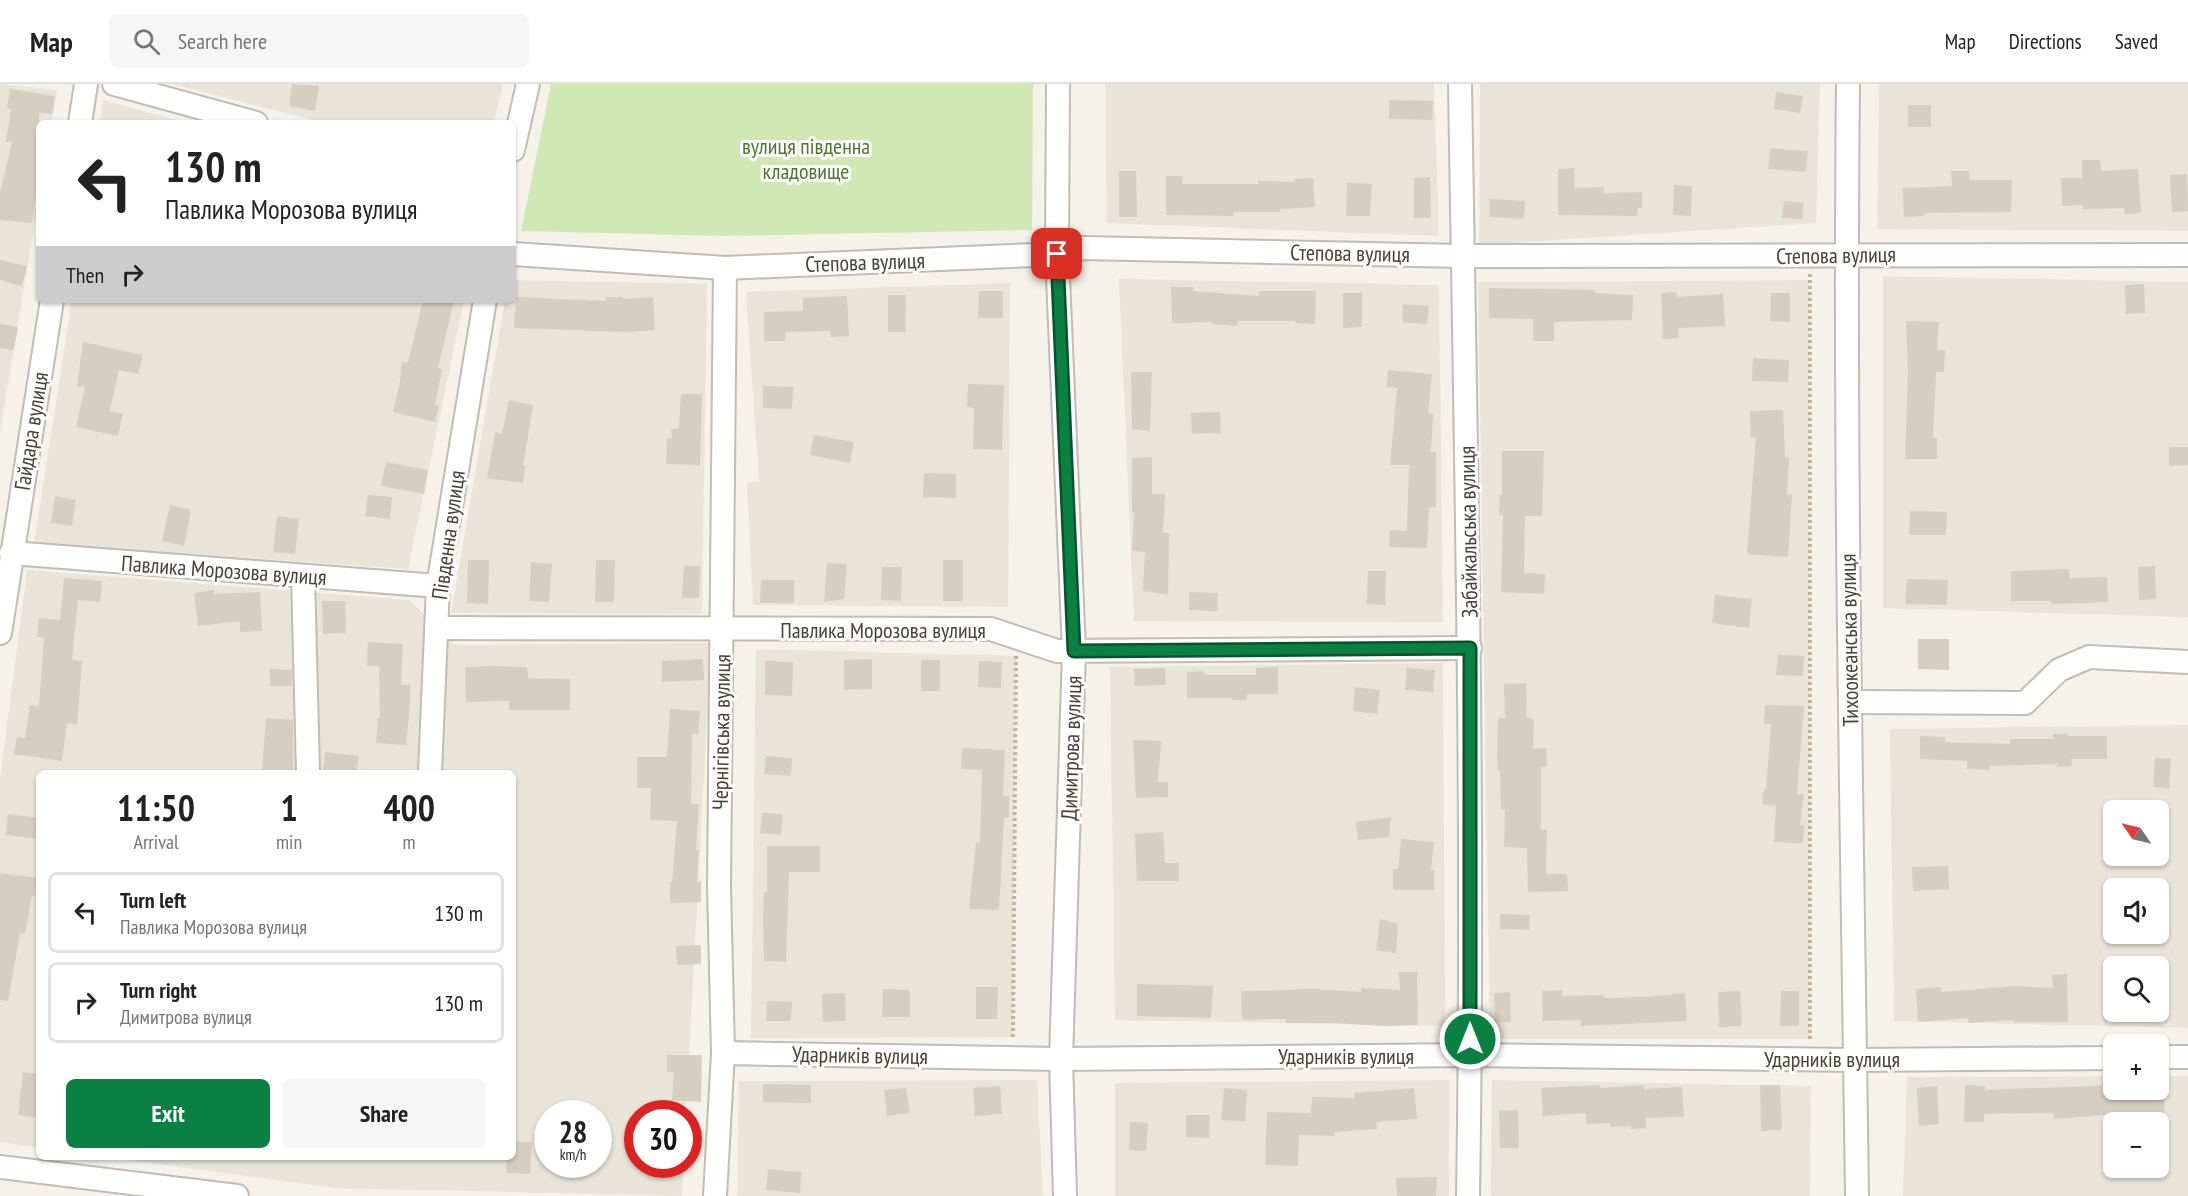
<!DOCTYPE html>
<meta charset="utf-8">
<style>
body{margin:0;font-family:"PT Sans Narrow",sans-serif;background:#f6f6f6;color:#222;height:100vh;display:flex;flex-direction:column;font-size:22px;white-space:nowrap}
*{box-sizing:border-box;margin:0}
p{font-size:20px;color:#767676}
.icon{flex:none;width:33px;height:33px;fill:none;stroke:currentColor;stroke-width:2;stroke-linecap:round;stroke-linejoin:round}
.map{position:relative;flex:1;overflow:hidden}
.details{position:absolute;left:36px;top:686px;width:480px;height:390px;display:flex;flex-direction:column;background:#fff;border-radius:9px;box-shadow:0 2px 4px #0004}
.details>*{flex:none}
.hud{position:absolute;left:36px;top:36px;width:480px;height:183px;border-radius:9px;box-shadow:0 2px 4px #0004;background:#fff;color:#222;overflow:hidden}
.needle{width:39px;rotate:304deg}
.tools{position:absolute;left:2103px;top:716px;display:grid;gap:12px}
.tools a{display:grid;place-items:center;width:66px;height:66px;border-radius:9px;background:#fff;box-shadow:0 2px 4px #0004;font-size:30px}
.speed{position:absolute;left:534px;top:1016px;display:flex;gap:12px;font-size:30px;font-weight:700;text-align:center}
.speed>*{display:grid;place-content:center;width:78px;height:78px;border-radius:50%;background:#fff;box-shadow:0 2px 4px #0004;line-height:1}
.speed small{font-size:15px;font-weight:400}
.speed .limit{border:9px solid #d22;background:#fff;color:#111}
.pin{position:absolute;display:grid;place-items:center;width:51px;height:51px;color:#fff;margin:-26px;border-radius:12px;box-shadow:0 3px 9px #0006}
.me{position:absolute;width:66px;margin:-33px;rotate:0deg;stroke-linejoin:round;filter:drop-shadow(0 0 4px #0008)}
.turn{display:flex;align-items:center;gap:21px;height:126px;padding:0 30px;font-size:27px}
.turn .icon{width:78px;height:78px;stroke-width:2.5}
.turn b{display:block;font-size:42px;line-height:51px}
.then{display:flex;align-items:center;height:57px;padding:0 30px;background:#0003;gap:12px;font-size:22px}
.eta{display:flex;justify-content:space-evenly;align-items:center;height:102px;text-align:center}
.eta b{font-size:36px;font-weight:700;line-height:42px}
.primary-button{display:flex;gap:12px;margin-top:auto;padding:12px 30px}
.primary-button a{flex:1;height:69px;border-radius:9px;background:#0b8043;color:#fff;font-size:24px;font-weight:700;line-height:69px;text-align:center}
.primary-button a+a{background:#f6f6f6;color:#222}
ul{padding:0;list-style:none}
li{display:flex;align-items:center;gap:18px;height:81px;margin:0 12px 9px;padding:0 18px;border:3px solid #e0e0e0;border-radius:9px}
li div{flex:1}
li b{display:block;font-size:22px}
li em{font-style:normal}
header{display:flex;align-items:center;gap:36px;box-sizing:border-box;height:84px;padding:0 30px;background:#fff;border-bottom:2px solid #e0e0e0}
header strong{font-size:28px}
nav{display:flex;gap:33px;margin-inline-start:auto;font-size:21px}
.search{width:420px;height:54px;background:#f6f6f6;display:flex;align-items:center;gap:15px;box-sizing:border-box;padding:0 21px;border-radius:9px;color:#767676;font-size:22px}
.map>svg:first-child{display:block}
.residential{fill:#e8e4d8;fill-rule:evenodd}
.green{fill:#d0e8b4}
.building{fill:#d6cec0}
.lines{fill:none;stroke-linecap:round;stroke-linejoin:round}
.minor-casing{stroke:#c3bcb0;stroke-width:26}
.path{stroke:#c2b59e;stroke-width:4;stroke-dasharray:3 3;stroke-linecap:butt}
.minor{stroke:#fff;stroke-width:22}
.route-casing{stroke:#07532c;stroke-width:15}
.route{stroke:#0b8043;stroke-width:10}
.labels{text-anchor:middle;stroke-width:6;stroke-linejoin:round;paint-order:stroke}
.park-label{font-size:22px;fill:#487a2c;stroke:#fff}
.street-label{font-size:22px;fill:#494238;stroke:#fff}
</style>
<header>
<strong>Map</strong>
<div class="search"><svg class="icon" aria-label="search" viewBox="0 0 24 24"><circle cx="10" cy="10" r="6"/><path d="M15 15l6 6"/></svg>Search here</div>
<nav><a>Map</a><a>Directions</a><a>Saved</a></nav>
</header>
<div class="map">
<svg width="2188" height="1112" viewBox="0 0 2188 1112">
<rect width="100%" height="100%" fill="#f5f2ea"/>
<g class="residential">
<polygon points="0,0 57,6 52,39 39,39 39,114 0,348"/>
<polygon points="173,0 503,0 494,39 324,39"/>
<polygon points="1105,0 1434,0 1439,152 1107,139"/>
<polygon points="1480,0 1820,0 1816,139 1479,161"/>
<polygon points="1879,0 2188,0 2188,147 1877,145"/>
<polygon points="103,16 186,39 100,39"/>
<polygon points="1883,192 2188,198 2188,533 1883,524"/>
<polygon points="1119,195 1439,201 1443,538 1134,537"/>
<polygon points="513,196 707,200 702,530 451,529 505,216 513,216"/>
<polygon points="1810,196 1810,955 1490,955 1478,198"/>
<polygon points="1010,199 1008,523 753,521 747,398 759,397 746,208"/>
<polygon points="72,216 464,216 408,485 34,459"/>
<path d="M 27,486 L 409,516 L 456,561 L 711,559 L 686,1029 L 638,1029 L 638,1080 L 684,1080 L 682,1112 L 335,1104 L 105,1073 L 513,1072 L 513,688 L 39,688 L 39,1064 L 0,1058 L 0,695 ZM 548,1029 L 598,1029 L 598,1080 L 548,1080 Z"/>
<polygon points="756,565 1016,572 1013,953 751,954"/>
<polygon points="1443,579 1445,942 1115,936 1110,583"/>
<path d="M 2188,641 L 2188,944 L 1894,937 L 1890,645 ZM 2114,726 L 2158,726 L 2158,771 L 2114,771 ZM 2114,804 L 2158,804 L 2158,849 L 2114,849 ZM 2114,882 L 2158,882 L 2158,927 L 2114,927 Z"/>
<path d="M 2113,992 L 2114,1005 L 2158,1005 L 2159,992 L 2188,992 L 2188,1112 L 1903,1112 L 1907,993 ZM 2114,1038 L 2158,1038 L 2158,1083 L 2114,1083 Z"/>
<polygon points="1037,996 1043,1112 737,1112 739,997"/>
<polygon points="1449,996 1449,1112 1115,1112 1115,999"/>
<polygon points="1492,996 1811,1002 1810,1112 1491,1112"/>
</g>
<polygon class="green" points="551,0 1033,0 1032,146 725,152 521,147"/>
<g class="building">
<polygon points="292,0 319,2 315,27 289,22"/>
<polygon points="10,5 55,12 52,30 39,29 39,109 36,109 32,139 0,136 0,109 12,58 6,58 11,25 7,24"/>
<polygon points="1776,8 1803,12 1800,29 1774,25"/>
<polygon points="1389,16 1433,17 1432,36 1389,35"/>
<rect x="1908" y="21" width="23" height="22"/>
<polygon points="1770,64 1808,67 1806,88 1768,85"/>
<polygon points="2082,76 2100,76 2101,87 2138,85 2141,129 2125,130 2124,124 2083,125 2083,121 2062,122 2061,94 2082,94"/>
<polygon points="1574,84 1575,104 1604,103 1604,109 1642,108 1642,124 1638,124 1637,132 1558,131 1558,85"/>
<polygon points="1119,87 1136,87 1137,133 1119,133"/>
<polygon points="1951,87 1969,87 1969,96 2012,96 2011,128 1924,129 1924,132 1904,133 1903,104 1952,102"/>
<polygon points="2187,90 2188,127 2172,128 2170,91"/>
<polygon points="1166,92 1183,92 1182,100 1258,100 1258,97 1295,98 1295,95 1313,94 1315,123 1280,125 1280,128 1233,128 1233,132 1166,131"/>
<polygon points="1430,93 1431,134 1414,134 1414,94"/>
<polygon points="1347,99 1372,100 1370,132 1346,132"/>
<polygon points="1674,101 1692,102 1691,132 1673,131"/>
<polygon points="1490,115 1525,117 1524,135 1489,133"/>
<polygon points="1784,117 1804,119 1802,135 1782,134"/>
<polygon points="0,176 27,182 22,202 0,196"/>
<polygon points="2144,200 2145,229 2126,230 2125,201"/>
<polygon points="1171,203 1193,203 1193,207 1259,212 1259,207 1316,207 1315,240 1295,239 1295,237 1238,237 1237,242 1212,240 1213,238 1172,239"/>
<polygon points="1489,204 1595,206 1595,209 1633,211 1632,236 1554,238 1554,257 1533,257 1533,235 1489,234"/>
<polygon points="979,207 1003,207 1003,234 978,234"/>
<polygon points="1676,208 1677,213 1723,210 1725,242 1678,244 1679,254 1663,255 1661,209"/>
<polygon points="1343,209 1362,209 1362,243 1343,244"/>
<polygon points="1771,209 1790,209 1790,238 1770,237"/>
<polygon points="888,211 906,211 905,248 888,248"/>
<polygon points="847,212 849,252 831,253 830,247 785,248 785,257 764,257 764,228 803,227 803,214"/>
<polygon points="516,213 606,217 606,213 623,213 623,215 653,213 655,246 628,248 514,244"/>
<polygon points="423,216 454,216 438,284 442,285 435,321 439,322 435,338 393,328 400,297 402,278 408,279"/>
<polygon points="1403,220 1429,222 1427,240 1402,238"/>
<polygon points="1906,237 1939,238 1937,266 1945,266 1944,288 1936,288 1933,354 1937,354 1937,375 1905,375 1908,288"/>
<polygon points="0,240 18,243 14,266 0,264"/>
<polygon points="83,258 143,271 138,290 119,286 110,327 123,330 118,352 76,343 85,303 77,302"/>
<polygon points="1753,274 1789,276 1788,298 1752,297"/>
<polygon points="1388,286 1432,290 1428,329 1433,330 1431,368 1436,368 1436,424 1429,423 1427,464 1389,463 1390,446 1407,447 1409,381 1390,381 1397,304 1386,303"/>
<polygon points="1131,288 1152,288 1150,347 1132,345"/>
<polygon points="968,300 1004,301 1002,366 973,365 974,324 967,323"/>
<polygon points="763,302 793,303 792,325 763,324"/>
<polygon points="681,310 702,310 700,381 666,380 667,354 672,354 671,345 679,345"/>
<polygon points="509,316 533,321 523,382 525,382 523,399 487,394 495,348 502,350"/>
<polygon points="1783,326 1785,373 1789,373 1787,410 1792,411 1788,473 1747,470 1756,353 1751,353 1750,327"/>
<polygon points="1220,328 1221,349 1192,350 1191,329"/>
<polygon points="814,351 854,358 850,379 810,371"/>
<polygon points="2169,363 2188,363 2188,381 2169,382"/>
<polygon points="1502,367 1544,367 1542,432 1525,432 1524,489 1545,490 1544,510 1501,508 1503,431 1499,431 1500,411 1502,411"/>
<polygon points="1152,373 1152,410 1165,410 1163,449 1169,449 1168,511 1143,507 1145,468 1132,467 1134,428 1132,428 1132,374"/>
<polygon points="386,378 428,386 424,410 381,402"/>
<polygon points="924,389 956,390 956,414 923,413"/>
<polygon points="368,411 392,413 390,435 365,432"/>
<polygon points="55,412 76,416 72,442 51,439"/>
<polygon points="170,421 191,426 184,462 162,457"/>
<polygon points="1910,427 1947,428 1946,451 1909,451"/>
<polygon points="277,432 299,435 295,470 273,468"/>
<polygon points="468,476 489,476 488,520 467,519"/>
<polygon points="596,476 615,476 614,518 595,518"/>
<rect x="943" y="476" width="20" height="41"/>
<polygon points="531,478 552,480 549,518 529,517"/>
<polygon points="827,479 847,480 844,515 824,518"/>
<polygon points="684,481 700,482 699,514 682,514"/>
<polygon points="2155,482 2156,515 2139,516 2138,483"/>
<polygon points="882,483 902,483 901,517 881,516"/>
<polygon points="2069,485 2070,494 2107,493 2108,518 2051,520 2051,517 2011,517 2011,487"/>
<polygon points="1368,487 1386,487 1385,521 1367,520"/>
<polygon points="64,494 102,497 100,518 78,516 72,576 82,577 77,641 67,639 62,677 14,670 17,653 25,654 30,621 39,622 44,554 37,553 39,534 60,536"/>
<polygon points="1907,495 1948,496 1947,521 1905,520"/>
<polygon points="761,496 794,496 794,519 760,519"/>
<polygon points="214,506 214,510 260,508 262,547 240,548 240,537 198,542 194,509"/>
<polygon points="1189,508 1218,509 1217,527 1189,526"/>
<polygon points="1715,511 1752,515 1749,544 1712,539"/>
<polygon points="322,517 345,517 346,549 323,550"/>
<polygon points="1918,555 1949,555 1949,586 1918,585"/>
<polygon points="368,558 403,560 401,601 410,601 410,621 406,661 376,659 378,634 380,634 379,582 367,582"/>
<polygon points="1778,571 1804,572 1803,592 1776,591"/>
<polygon points="703,575 704,596 662,598 662,577"/>
<polygon points="872,575 872,605 844,606 844,576"/>
<rect x="921" y="576" width="19" height="31"/>
<polygon points="765,577 793,578 792,612 765,611"/>
<polygon points="979,577 1002,578 1001,604 978,603"/>
<polygon points="491,582 527,583 528,594 570,595 570,626 509,626 509,617 466,618 465,583"/>
<polygon points="1278,583 1278,610 1247,610 1247,616 1232,616 1232,614 1187,614 1187,588 1204,587 1204,591 1256,591 1256,584"/>
<polygon points="1165,584 1166,601 1135,602 1134,585"/>
<polygon points="1407,584 1435,586 1433,608 1405,606"/>
<polygon points="270,585 292,586 292,602 270,602"/>
<polygon points="1526,599 1527,634 1534,635 1533,665 1546,664 1547,683 1541,683 1541,746 1547,746 1546,790 1567,790 1568,807 1528,808 1527,764 1504,763 1505,725 1501,725 1500,686 1498,686 1497,674 1498,634 1505,634 1504,600"/>
<polygon points="1355,603 1380,606 1377,630 1353,627"/>
<polygon points="1765,621 1804,622 1797,710 1804,710 1800,741 1804,741 1803,759 1774,758 1776,722 1762,720 1764,705 1766,706 1771,640 1764,640"/>
<polygon points="670,625 700,627 698,651 692,650 691,720 699,720 696,766 699,766 697,798 701,797 701,818 670,819 670,798 672,798 677,737 650,736 651,704 637,704 637,673 667,673"/>
<polygon points="266,634 293,636 293,688 262,688"/>
<polygon points="2068,649 2068,652 2107,652 2107,675 2071,675 2072,682 2057,683 2057,680 1990,682 1990,686 1967,685 1967,677 1920,675 1920,652 1945,653 1945,658 2010,660 2010,655 2053,655 2053,650"/>
<polygon points="1133,656 1161,657 1158,698 1168,698 1168,713 1136,714"/>
<polygon points="962,664 1005,666 1003,712 1009,712 1009,734 1004,734 999,826 969,825 976,758 980,759 982,686 961,685"/>
<polygon points="325,668 359,672 356,688 323,688"/>
<polygon points="766,672 792,674 791,692 764,690"/>
<polygon points="2155,674 2171,675 2169,704 2153,703"/>
<polygon points="762,729 783,730 781,751 760,749"/>
<polygon points="8,730 39,734 39,755 6,751"/>
<polygon points="1391,733 1389,753 1358,756 1356,738"/>
<polygon points="1163,748 1165,779 1179,779 1179,797 1137,797 1135,750"/>
<polygon points="1401,755 1434,758 1431,786 1434,786 1434,806 1393,806 1393,785 1398,785"/>
<polygon points="767,762 820,762 820,788 789,788 786,878 764,877 763,830 764,808 767,808"/>
<polygon points="1948,782 1949,805 1913,807 1912,783"/>
<polygon points="0,789 38,794 35,812 32,812 25,850 20,849 8,917 0,916"/>
<polygon points="1500,830 1530,831 1529,846 1500,845"/>
<polygon points="1380,835 1398,840 1396,869 1376,866"/>
<polygon points="701,861 701,880 677,881 676,862"/>
<polygon points="1399,888 1417,888 1418,941 1385,942 1334,939 1285,939 1286,935 1242,936 1241,907 1316,905 1361,908 1361,904 1400,906"/>
<polygon points="2067,890 2068,938 2014,938 2014,936 1969,939 1968,934 1918,938 1916,905 1941,903 1941,908 2016,902 2053,904 2052,891"/>
<polygon points="1137,900 1213,902 1211,934 1137,932"/>
<polygon points="976,903 998,903 997,935 976,935"/>
<polygon points="883,905 910,906 910,933 882,933"/>
<polygon points="1562,906 1562,912 1604,911 1604,914 1647,913 1685,909 1687,937 1581,942 1581,936 1543,937 1542,907"/>
<polygon points="1740,907 1742,942 1719,943 1718,908"/>
<polygon points="1781,907 1799,907 1799,942 1780,942"/>
<polygon points="1510,908 1511,938 1495,938 1494,909"/>
<polygon points="845,909 846,937 823,938 822,910"/>
<polygon points="767,917 792,918 791,937 766,937"/>
<polygon points="667,971 702,971 701,1018 672,1016 674,988 667,988"/>
<polygon points="23,988 39,990 39,1034 18,1031"/>
<polygon points="763,1000 811,1001 811,1019 763,1018"/>
<polygon points="1600,1001 1600,1004 1644,1001 1644,1005 1682,1003 1684,1033 1646,1034 1646,1044 1631,1045 1631,1042 1611,1043 1610,1039 1586,1040 1586,1029 1543,1032 1541,1004"/>
<polygon points="1760,1001 1780,1001 1782,1046 1761,1047"/>
<polygon points="1965,1001 1985,1002 1985,1006 2114,1001 2114,1005 2164,1005 2165,1038 2145,1038 2144,1028 2054,1035 2053,1029 1984,1030 1984,1038 1964,1038"/>
<polygon points="1000,1002 1002,1030 975,1032 973,1004"/>
<polygon points="1937,1002 1939,1040 1919,1042 1917,1004"/>
<polygon points="906,1004 910,1029 887,1032 884,1006"/>
<polygon points="1224,1004 1247,1006 1245,1037 1221,1036"/>
<polygon points="1414,1004 1417,1035 1376,1038 1377,1045 1335,1048 1335,1052 1299,1051 1298,1082 1265,1081 1267,1028 1311,1029 1312,1013 1354,1014 1354,1009"/>
<polygon points="1518,1026 1519,1064 1500,1064 1499,1027"/>
<polygon points="1186,1031 1210,1031 1209,1054 1186,1053"/>
<polygon points="1130,1038 1148,1039 1146,1067 1129,1066"/>
<polygon points="513,1057 532,1058 530,1090 506,1089 507,1072 513,1072"/>
<polygon points="768,1085 801,1088 800,1109 766,1106"/>
<polygon points="1437,1093 1436,1112 1397,1112 1396,1094"/>
</g>
<g class="lines">
<g class="minor-casing">
<g id="minor">
<polyline points="114,0 256,39"/>
<polyline points="1058,0 1057,170 1074,567 1061,975 1065,1112"/>
<path d="M 1460,0 C 1466,371 1474,741 1468,1112"/>
<path d="M 1848,0 C 1844,371 1852,741 1857,1112"/>
<polyline points="80,39 86,0"/>
<polyline points="513,66 528,0"/>
<polyline points="513,170 725,184 1057,170 1083,164 1463,172 2188,171"/>
<polyline points="11,469 438,502"/>
<polyline points="303,492 308,688"/>
<polyline points="436,544 991,545 1057,567 1470,564"/>
<polyline points="0,549 52,216"/>
<polyline points="1850,618 2025,619 2059,586 2089,573 2188,578"/>
<polyline points="430,688 438,502 485,216"/>
<polyline points="723,969 1061,975 1470,971 1855,976 2114,974"/>
<polyline points="2158,973 2188,973"/>
<polyline points="0,1083 237,1112"/>
<polyline points="715,1112 723,969 719,802 725,184"/>
</g>
</g>
<g class="path">
<polyline points="1810,190 1810,957"/>
<polyline points="1013,953 1016,572"/>
<polyline points="2124,956 2147,956"/>
</g>
<use href="#minor" class="minor"/>
</g>
<g class="lines">
<g class="route-casing">
<polyline id="route" points="1057,170 1074,567 1470,564 1470,955"/>
</g>
<use href="#route" class="route"/>
</g>
<g class="labels">
<g class="park-label">
<text x="806" y="70">вулиця південна<tspan x="806" dy="25">кладовище</tspan></text>
</g>
<g class="street-label">
<text transform="translate(1350 169) rotate(1)" y="8">Степова вулиця</text>
<text transform="translate(1836 171) rotate(-1)" y="8">Степова вулиця</text>
<text transform="translate(865 178) rotate(-2)" y="8">Степова вулиця</text>
<text transform="translate(31 347) rotate(-81)" y="8">Гайдара вулиця</text>
<text transform="translate(1468 448) rotate(-91)" y="8">Забайкальська вулиця</text>
<text transform="translate(448 451) rotate(-82)" y="8">Південна вулиця</text>
<text transform="translate(224 486) rotate(4)" y="8">Павлика Морозова вулиця</text>
<text x="883" y="554">Павлика Морозова вулиця</text>
<text transform="translate(1849 556) rotate(-91)" y="8">Тихоокеанська вулиця</text>
<text transform="translate(721 648) rotate(-89)" y="8">Чернігівська вулиця</text>
<text transform="translate(1071 664) rotate(-88)" y="8">Димитрова вулиця</text>
<text transform="translate(860 971) rotate(1)" y="8">Ударників вулиця</text>
<text x="1346" y="980">Ударників вулиця</text>
<text x="1832" y="983">Ударників вулиця</text>
</g>
</g>
</svg>
<div class="tools">
<a><svg class="needle" viewBox="-14 -14 28 28"><path d="M0-13l5 13h-10z" fill="#e53935"/><path d="M0 13l5-13h-10z" fill="#767676"/></svg></a>
<a><svg class="icon" aria-label="sound" viewBox="0 0 24 24"><path d="M4 9h4l5-4v14l-5-4H4zM17 9q2 3 0 6"/></svg></a>
<a><svg class="icon" aria-label="search" viewBox="0 0 24 24"><circle cx="10" cy="10" r="6"/><path d="M15 15l6 6"/></svg></a>
<a>+</a>
<a>−</a>
</div>
<div class="speed"><div>28<small>km/h</small></div><div class="limit">30</div></div>
<div class="pin" style="left:1057px;top:170px;background:#d93025"><svg class="icon" aria-label="arrive" viewBox="0 0 24 24"><path d="M6 21V4h12l-3 4 3 4H6"/></svg></div>
<svg class="me" style="left:1470px;top:955px" viewBox="-20 -20 40 40"><circle r="17" fill="#0b8043" stroke="#fff" stroke-width="3"/><path d="M0-11L8 9 0 5-8 9z" fill="#fff"/></svg>
<div class="hud">
<div class="turn"><svg class="icon" aria-label="left" viewBox="0 0 24 24"><path d="M17 20v-9H6M10 6l-5 5 5 5"/></svg><div><b>130 m</b>Павлика Морозова вулиця</div></div>
<div class="then">Then<svg class="icon" aria-label="right" viewBox="0 0 24 24"><path d="M7 20v-9h11M14 6l5 5-5 5"/></svg></div>
</div>
<section class="details">
<div class="eta">
<div><b>11:50</b><p>Arrival</p></div>
<div><b>1</b><p>min</p></div>
<div><b>400</b><p>m</p></div>
</div>
<ul>
<li><svg class="icon" aria-label="left" viewBox="0 0 24 24"><path d="M17 20v-9H6M10 6l-5 5 5 5"/></svg><div><b>Turn left</b><p>Павлика Морозова вулиця</p></div><em>130 m</em></li>
<li><svg class="icon" aria-label="right" viewBox="0 0 24 24"><path d="M7 20v-9h11M14 6l5 5-5 5"/></svg><div><b>Turn right</b><p>Димитрова вулиця</p></div><em>130 m</em></li>
</ul>
<div class="primary-button"><a>Exit</a><a>Share</a></div>
</section>
</div>
